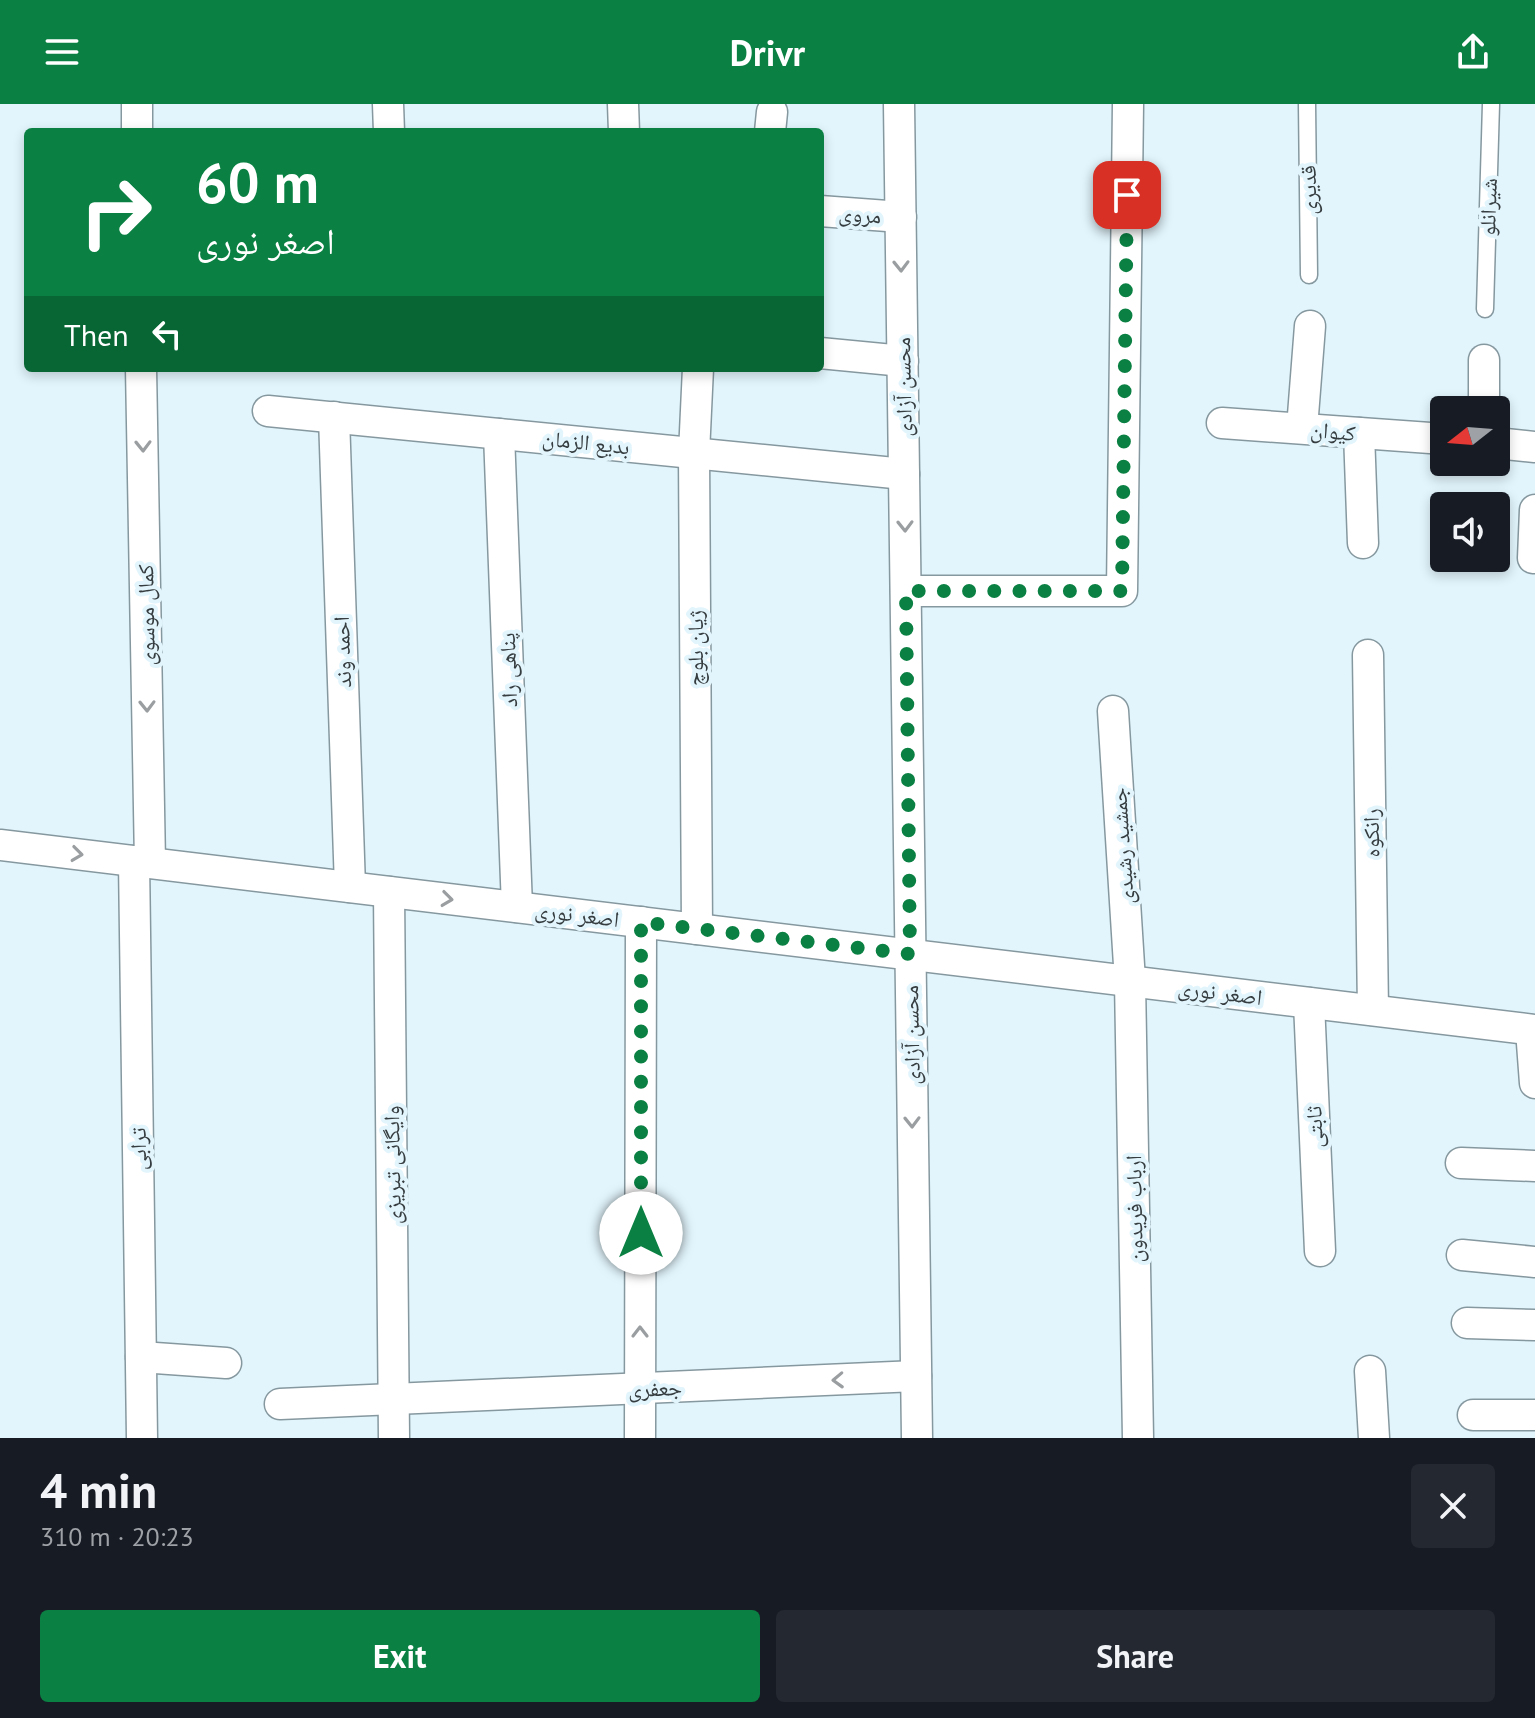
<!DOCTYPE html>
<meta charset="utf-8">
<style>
body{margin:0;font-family:"PT Sans","Noto Naskh Arabic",sans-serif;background:#242831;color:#f1f3f6;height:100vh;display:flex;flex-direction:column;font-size:30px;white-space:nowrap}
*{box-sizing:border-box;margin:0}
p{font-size:26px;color:#9ea1a6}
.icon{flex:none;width:44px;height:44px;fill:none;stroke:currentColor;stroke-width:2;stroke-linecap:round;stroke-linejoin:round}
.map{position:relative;height:1334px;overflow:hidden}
.side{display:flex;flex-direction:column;background:#171b24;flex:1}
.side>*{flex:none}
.top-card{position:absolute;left:24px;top:24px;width:800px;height:244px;border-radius:8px;box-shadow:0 4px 12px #0003;background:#0b8043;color:#fff;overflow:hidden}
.needle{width:52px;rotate:253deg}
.tools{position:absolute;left:1430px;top:292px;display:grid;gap:16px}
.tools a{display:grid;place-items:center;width:80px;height:80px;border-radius:8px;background:#171b24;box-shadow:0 4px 12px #0003;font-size:40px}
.pin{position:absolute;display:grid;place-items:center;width:68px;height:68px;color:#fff;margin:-34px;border-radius:16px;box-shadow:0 4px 12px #0006}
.me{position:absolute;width:88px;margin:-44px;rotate:0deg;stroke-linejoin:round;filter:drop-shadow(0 0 6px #0008)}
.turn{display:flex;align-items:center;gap:28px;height:168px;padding:0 40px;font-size:36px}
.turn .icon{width:104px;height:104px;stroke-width:2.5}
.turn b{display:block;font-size:56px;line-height:68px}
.then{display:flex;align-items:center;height:76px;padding:0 40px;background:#0003;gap:16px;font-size:30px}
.round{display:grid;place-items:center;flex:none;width:84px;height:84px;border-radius:8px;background:#242831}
.headline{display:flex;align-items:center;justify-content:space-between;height:136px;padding:0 40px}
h1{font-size:48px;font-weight:600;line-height:60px}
.action{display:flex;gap:16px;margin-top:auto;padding:16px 40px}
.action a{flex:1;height:92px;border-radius:8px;background:#0b8043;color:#fff;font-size:32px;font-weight:600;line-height:92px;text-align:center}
.action a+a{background:#242831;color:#f1f3f6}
header{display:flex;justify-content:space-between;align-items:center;height:104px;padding:0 40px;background:#0b8043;color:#fff;font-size:36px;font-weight:600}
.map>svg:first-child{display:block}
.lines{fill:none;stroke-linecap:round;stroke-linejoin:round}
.service-casing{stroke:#86989f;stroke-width:19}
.minor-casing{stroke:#86989f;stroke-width:33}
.service{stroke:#fff;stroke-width:16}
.minor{stroke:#fff;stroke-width:30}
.oneway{stroke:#9a9ea0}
.route{stroke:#0b8043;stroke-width:14;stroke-dasharray:0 25.2}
.labels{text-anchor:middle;stroke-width:8;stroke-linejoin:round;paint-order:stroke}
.street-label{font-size:22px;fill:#363d40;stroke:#e2f5fc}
</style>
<header><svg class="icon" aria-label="menu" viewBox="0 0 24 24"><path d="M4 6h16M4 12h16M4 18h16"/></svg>Drivr<svg class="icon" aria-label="share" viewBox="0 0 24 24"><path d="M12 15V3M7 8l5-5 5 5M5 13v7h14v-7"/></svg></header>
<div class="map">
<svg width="1535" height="1334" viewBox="0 0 1535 1334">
<rect width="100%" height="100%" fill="#e2f5fc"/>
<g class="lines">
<g class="service-casing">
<g id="service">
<polyline points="1307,0 1309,171"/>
<polyline points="1485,205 1491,0"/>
</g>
</g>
<g class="minor-casing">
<g id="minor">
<polyline points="137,0 137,28"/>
<polyline points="388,0 389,28"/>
<polyline points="623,0 624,28"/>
<polyline points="899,0 917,1334"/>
<polyline points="770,28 772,8"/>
<polyline points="820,107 901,113"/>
<polyline points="820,249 903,257"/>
<polyline points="141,264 150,759"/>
<polyline points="1484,306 1484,256"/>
<polyline points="268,307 904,370"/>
<polyline points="334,313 350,783"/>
<polyline points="1222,319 1444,335"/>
<polyline points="1302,324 1310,222"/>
<polyline points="1359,329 1363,439"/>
<polyline points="499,330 517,803"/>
<polyline points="1496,339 1535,343"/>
<polyline points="1533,454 1535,406"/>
<polyline points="906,487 1122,487 1128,0"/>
<polyline points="1368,551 1373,906"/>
<polyline points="1113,607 1130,877 1138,1334"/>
<polyline points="0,741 1535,926"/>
<polyline points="134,757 142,1334"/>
<polyline points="389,788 394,1334"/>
<polyline points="697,825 694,349 698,264"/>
<polyline points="1309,899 1320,1147"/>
<polyline points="1531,926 1535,979"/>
<polyline points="1461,1059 1535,1062"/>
<polyline points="1462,1151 1535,1158"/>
<polyline points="1467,1219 1535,1221"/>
<polyline points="141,1253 226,1259"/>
<polyline points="1370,1267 1374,1334"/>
<polyline points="280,1300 916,1272"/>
<polyline points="1473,1311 1535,1311"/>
<polyline points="640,1334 641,818"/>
</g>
</g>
<use href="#service" class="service"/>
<use href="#minor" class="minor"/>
</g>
<defs><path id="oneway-chevron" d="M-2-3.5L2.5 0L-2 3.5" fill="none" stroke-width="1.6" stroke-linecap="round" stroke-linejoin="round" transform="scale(2)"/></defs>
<g class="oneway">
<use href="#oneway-chevron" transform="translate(901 162) rotate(89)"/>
<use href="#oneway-chevron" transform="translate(143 342) rotate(89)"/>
<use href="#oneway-chevron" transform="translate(905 422) rotate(89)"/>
<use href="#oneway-chevron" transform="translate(147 602) rotate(89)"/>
<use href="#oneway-chevron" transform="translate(77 750) rotate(7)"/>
<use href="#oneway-chevron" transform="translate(447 795) rotate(7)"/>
<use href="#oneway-chevron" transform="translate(912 1018) rotate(89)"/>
<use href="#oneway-chevron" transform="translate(640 1228) rotate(-90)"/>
<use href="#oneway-chevron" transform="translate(838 1276) rotate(178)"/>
</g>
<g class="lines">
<polyline class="route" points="641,1129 641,818 910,850 906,487 1122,487 1127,91"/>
</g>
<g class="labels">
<g class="street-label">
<text transform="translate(1308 86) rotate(-91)" y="8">قدیری</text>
<text transform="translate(1488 103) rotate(-88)" y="8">شیرانلو</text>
<text transform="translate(860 110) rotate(4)" y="8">مروی</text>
<text transform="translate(903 283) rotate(-91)" y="8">محسن آزادی</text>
<text transform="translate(1333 327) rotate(5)" y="8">کیوان</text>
<text transform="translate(586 338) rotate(6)" y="8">بدیع الزمان</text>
<text transform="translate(146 511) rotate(-91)" y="8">کمال موسوی</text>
<text transform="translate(695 544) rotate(-90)" y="8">ژیان بلوچ</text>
<text transform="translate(342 548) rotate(-92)" y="8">احمد وند</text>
<text transform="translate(508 566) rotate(-92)" y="8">پناهی راد</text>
<text transform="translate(1371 729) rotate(-91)" y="8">رانکوه</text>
<text transform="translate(1122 742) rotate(-94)" y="8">جمشید رشیدی</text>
<text transform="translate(577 810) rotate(7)" y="8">اصغر نوری</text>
<text transform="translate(1220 888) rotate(7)" y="8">اصغر نوری</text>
<text transform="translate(911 931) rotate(-91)" y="8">محسن آزادی</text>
<text transform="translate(1314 1023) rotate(-92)" y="8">ثابتی</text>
<text transform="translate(138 1045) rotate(-91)" y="8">ترابی</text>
<text transform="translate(392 1061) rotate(-91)" y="8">وایگانی تبریزی</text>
<text transform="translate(1134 1105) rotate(-91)" y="8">ارباب فریدون</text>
<text transform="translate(655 1284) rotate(-2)" y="8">جعفری</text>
</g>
</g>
</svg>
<div class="tools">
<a><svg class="needle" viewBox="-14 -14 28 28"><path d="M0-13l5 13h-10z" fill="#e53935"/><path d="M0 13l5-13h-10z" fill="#9ea1a6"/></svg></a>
<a><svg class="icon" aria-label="sound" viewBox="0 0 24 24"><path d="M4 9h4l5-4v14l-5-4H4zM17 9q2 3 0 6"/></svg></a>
</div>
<div class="pin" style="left:1127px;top:91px;background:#d93025"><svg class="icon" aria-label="arrive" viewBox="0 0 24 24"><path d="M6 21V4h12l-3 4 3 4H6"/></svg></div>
<svg class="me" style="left:641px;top:1129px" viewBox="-20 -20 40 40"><circle r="19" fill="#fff"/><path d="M0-13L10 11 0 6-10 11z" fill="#0b8043"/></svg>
<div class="top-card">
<div class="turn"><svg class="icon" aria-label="right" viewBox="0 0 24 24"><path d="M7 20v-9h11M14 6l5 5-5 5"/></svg><div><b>60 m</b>اصغر نوری</div></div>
<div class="then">Then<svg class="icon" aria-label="left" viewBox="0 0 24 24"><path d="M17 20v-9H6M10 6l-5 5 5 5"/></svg></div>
</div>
</div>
<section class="side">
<div class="headline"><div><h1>4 min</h1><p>310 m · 20:23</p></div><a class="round"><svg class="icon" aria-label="close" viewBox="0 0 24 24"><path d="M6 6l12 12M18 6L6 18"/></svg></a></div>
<div class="action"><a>Exit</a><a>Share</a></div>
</section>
